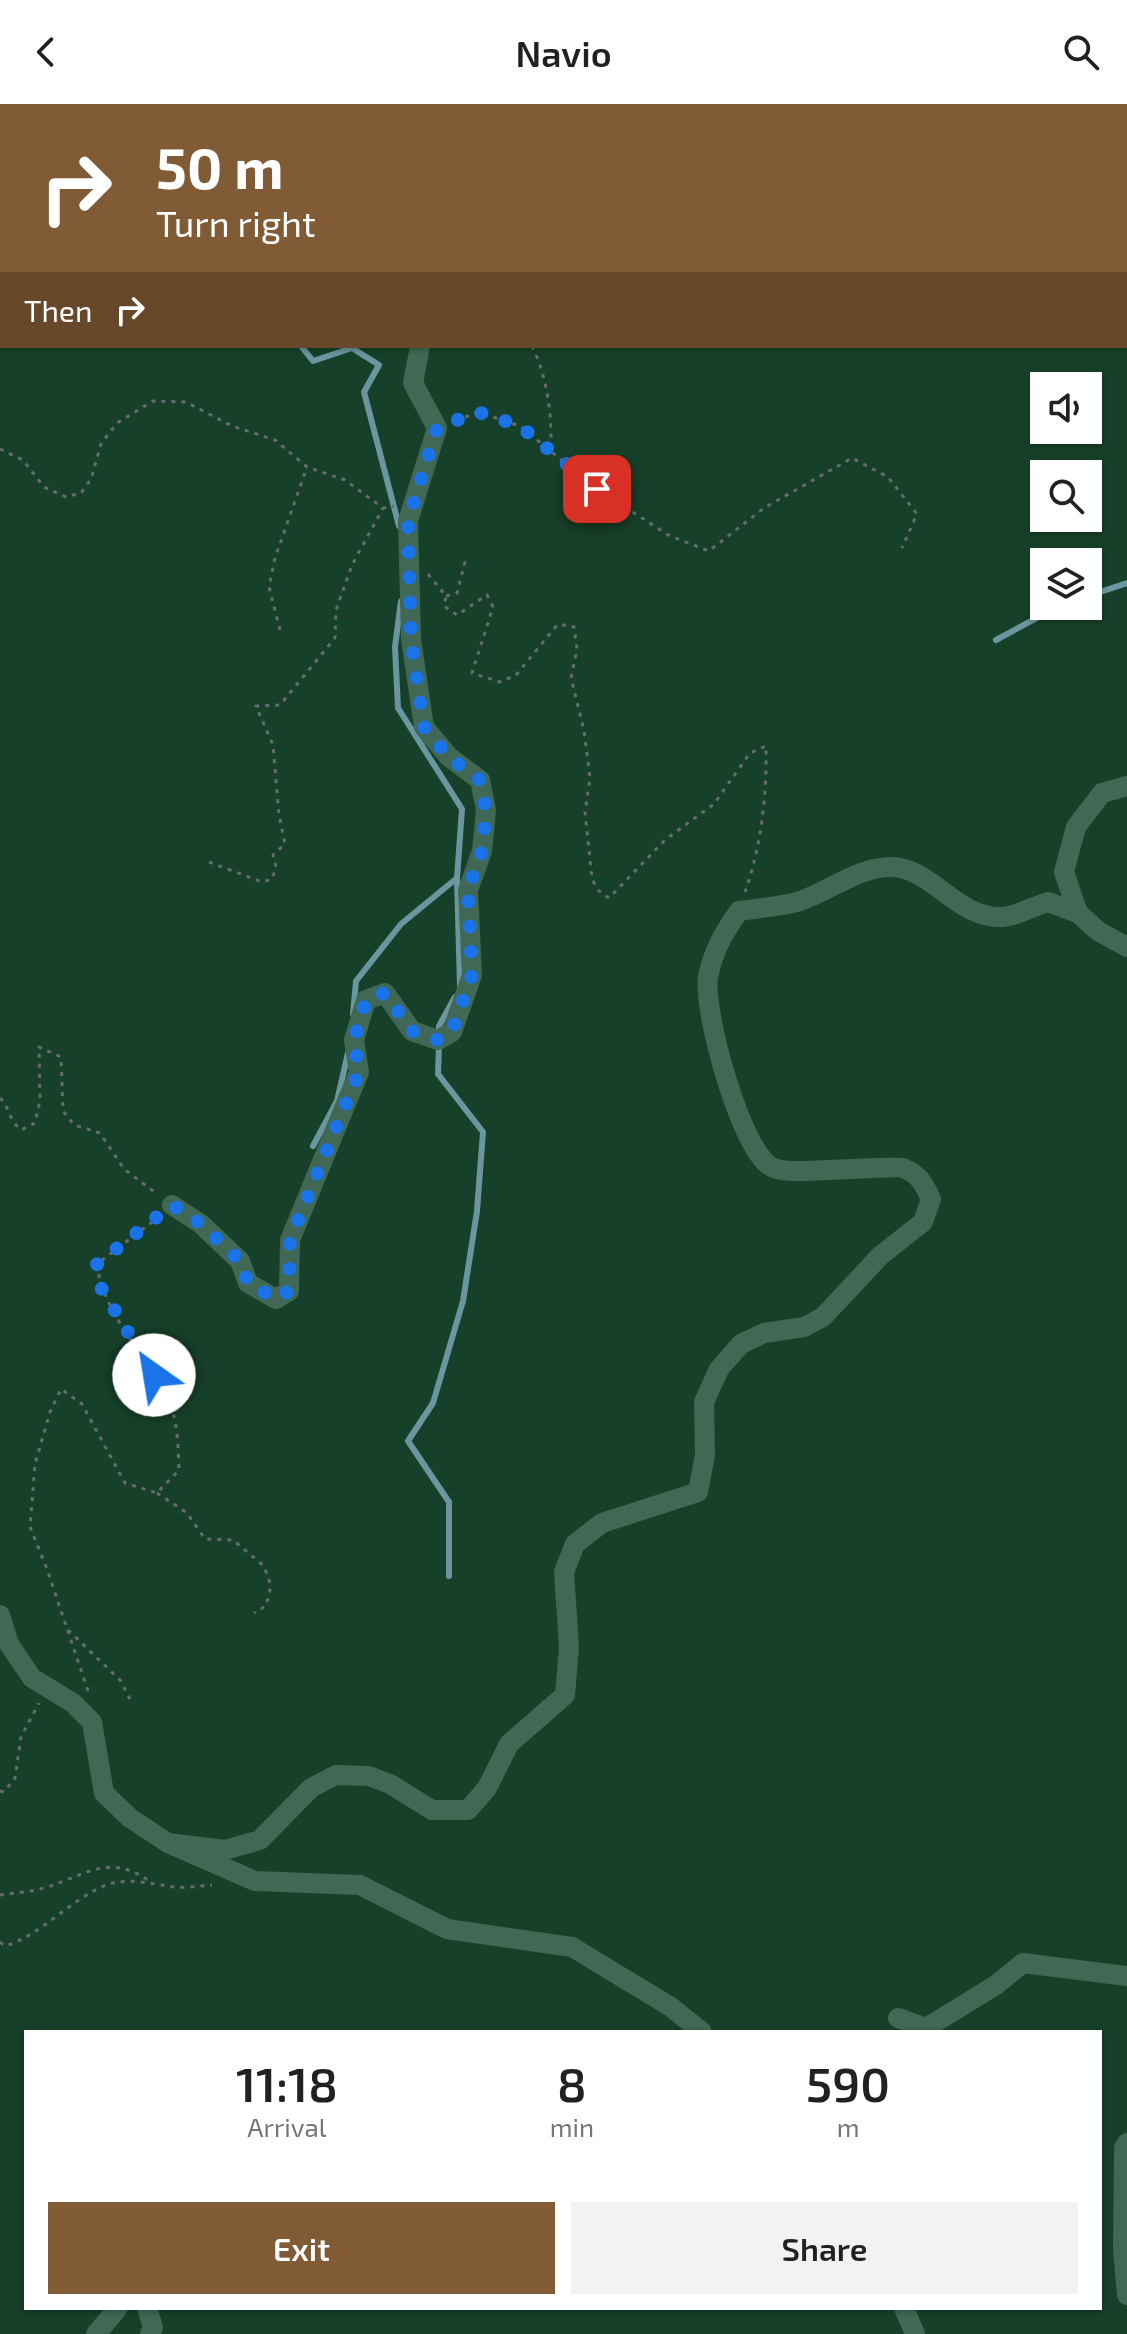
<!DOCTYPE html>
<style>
body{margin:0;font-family:"Exo 2",sans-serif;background:#f2f2f2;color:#202124;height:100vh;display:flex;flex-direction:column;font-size:30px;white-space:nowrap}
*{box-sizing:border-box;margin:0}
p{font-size:26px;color:#757577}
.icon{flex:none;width:44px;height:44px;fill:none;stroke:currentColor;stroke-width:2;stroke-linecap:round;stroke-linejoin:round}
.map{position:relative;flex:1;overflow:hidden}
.panel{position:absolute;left:24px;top:1926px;width:1078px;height:280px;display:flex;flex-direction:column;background:#fff;border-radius:0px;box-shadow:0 2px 6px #0004}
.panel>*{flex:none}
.guide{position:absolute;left:0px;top:0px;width:1128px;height:244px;box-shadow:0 2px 6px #0004;background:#815a36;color:#fff;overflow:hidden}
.tools{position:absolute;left:1030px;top:268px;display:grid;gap:16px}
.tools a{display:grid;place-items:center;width:72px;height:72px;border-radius:0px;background:#fff;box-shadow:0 2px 6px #0004;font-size:40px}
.pin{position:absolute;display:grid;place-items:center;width:68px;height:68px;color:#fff;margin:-34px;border-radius:16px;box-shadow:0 4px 12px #0006}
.me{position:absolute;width:88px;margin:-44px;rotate:328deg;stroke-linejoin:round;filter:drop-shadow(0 0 6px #0008)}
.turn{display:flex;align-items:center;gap:28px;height:168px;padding:0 24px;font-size:36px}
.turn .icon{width:104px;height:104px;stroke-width:2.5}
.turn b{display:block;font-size:56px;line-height:68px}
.then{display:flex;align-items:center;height:76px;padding:0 24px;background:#0003;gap:16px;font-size:30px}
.eta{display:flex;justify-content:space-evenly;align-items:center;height:136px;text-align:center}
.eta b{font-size:48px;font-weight:600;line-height:56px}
.action{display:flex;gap:16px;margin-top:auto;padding:16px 24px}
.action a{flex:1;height:92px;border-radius:0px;background:#815a36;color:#fff;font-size:32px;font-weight:600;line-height:92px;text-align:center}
.action a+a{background:#f2f2f2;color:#202124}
header{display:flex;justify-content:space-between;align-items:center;height:104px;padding:0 24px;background:#fff;font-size:36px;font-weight:600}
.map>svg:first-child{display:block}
.green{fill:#164029;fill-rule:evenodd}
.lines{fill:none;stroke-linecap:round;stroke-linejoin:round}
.stream{stroke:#6a969f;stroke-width:6}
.path{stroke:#656c71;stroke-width:3;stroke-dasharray:4 6;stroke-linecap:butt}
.minor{stroke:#406854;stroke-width:20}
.route{stroke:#1a73e8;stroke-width:14;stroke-dasharray:0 25.2}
</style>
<header><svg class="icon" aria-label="back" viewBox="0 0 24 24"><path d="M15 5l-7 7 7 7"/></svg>Navio<svg class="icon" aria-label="search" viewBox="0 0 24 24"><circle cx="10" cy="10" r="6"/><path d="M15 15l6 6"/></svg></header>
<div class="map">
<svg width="1127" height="2230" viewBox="0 0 1127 2230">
<rect width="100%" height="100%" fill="#1c242a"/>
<path class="green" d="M 0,0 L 1127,0 L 1127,2230 L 0,2230 ZM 2,2 L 1126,2 L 1126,242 L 2,242 ZM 1044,282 L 1088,282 L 1088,326 L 1044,326 ZM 1044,370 L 1088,370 L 1088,414 L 1044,414 ZM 1044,458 L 1088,458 L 1088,502 L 1044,502 ZM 26,1928 L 1100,1928 L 1100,2204 L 26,2204 Z"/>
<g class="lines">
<g class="stream">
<polyline points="277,0 279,2"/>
<polyline points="301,242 313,257 352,244 379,261 364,288 399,422"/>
<polyline points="1088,492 1127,479"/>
<polyline points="401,497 395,543 398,604 462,705 457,774 460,883"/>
<polyline points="996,536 1059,502"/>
<polyline points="353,910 356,877 401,820 457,774"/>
<polyline points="439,930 439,922 455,893"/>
<polyline points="439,941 438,970 483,1028 477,1107 463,1197 433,1299 408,1337 449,1398 449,1472"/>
<polyline points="313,1042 337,997 348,949"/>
</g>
<g class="path">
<path d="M 532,242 C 547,272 552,311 551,345"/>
<polyline points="456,317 478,308 520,322 597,385 670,432 709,447 764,404 852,354 888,373 917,410 902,444"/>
<polyline points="0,345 23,356 44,383 66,393 81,389 91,375 101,340 117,319 153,297 186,298 232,322 275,336 307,363 345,376 383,404 394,402"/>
<path d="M 428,470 L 446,492 L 444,502 L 457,511 L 487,491 L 493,503 L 472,569 L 500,578 L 516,571 L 558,520 L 574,523 L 577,545 L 571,574 L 584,626 L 590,674 L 585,708 L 592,775 L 598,786 L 609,794 L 665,736 L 714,700 L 750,649 L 766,642 C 767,691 761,743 745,788"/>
<polyline points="446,492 457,489 466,454"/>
<polyline points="280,526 269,483 275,454 307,363"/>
<polyline points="209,758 262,778 272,775 276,763 273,751 285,740 279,711 273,641 256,602 280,601 335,534 336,506 352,461 383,404"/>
<path d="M 0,994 C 10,1004 8,1015 21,1026 L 35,1019 L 40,996 L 39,943 L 61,953 L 63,1007 L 74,1021 L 100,1029 L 124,1065 L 157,1090"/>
<polyline points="157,1389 187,1409 205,1435 233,1436 264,1462 271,1482 266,1502 254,1509"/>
<polyline points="68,1526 120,1576 130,1595"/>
<path d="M 88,1587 L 47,1465 L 30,1423 L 35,1360 L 50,1308 L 61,1285 L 82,1300 L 125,1379 L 157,1389 L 179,1366 C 178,1342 178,1314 167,1292 C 144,1249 103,1209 97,1160 L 160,1112"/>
<polyline points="0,1687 4,1688 15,1674 21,1633 39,1599"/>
<path d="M 0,1791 C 14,1789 30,1788 44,1784 C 85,1772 108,1748 149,1777"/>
<path d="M 0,1838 L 5,1842 C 42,1831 69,1796 106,1781 C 128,1773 152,1780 174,1783 C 186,1784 200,1782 212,1781"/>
</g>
<g class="minor">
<polyline points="505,0 535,2"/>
<polyline points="785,0 789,2"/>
<polyline points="979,0 979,2"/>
<polyline points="453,2 456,0"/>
<polyline points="549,2 567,0"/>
<polyline points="1126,108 1127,109"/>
<polyline points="1078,809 1064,768 1076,723 1102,689 1127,682"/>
<polyline points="172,1101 201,1120 240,1157 248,1179 276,1195 289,1187 290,1136 359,968 354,936 366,896 385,889 412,927 438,936 452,928 472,871 468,786 482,747 486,706 480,676 449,653 424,623 411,535 408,417 437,324 413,279 420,242"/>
<polyline points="0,1511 9,1540 32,1574 73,1599 92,1618 104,1689 130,1714 168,1739 255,1777 360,1781 447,1825 572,1843 671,1903 702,1928"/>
<path d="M 168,1739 L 225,1746 L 260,1736 L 311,1684 L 336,1671 L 369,1672 L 390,1680 L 432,1706 L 468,1706 L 487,1684 L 509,1640 L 565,1591 L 569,1543 L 564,1468 L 575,1440 L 602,1419 L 698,1388 L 705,1351 L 704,1298 L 719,1265 L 741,1240 L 764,1229 L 804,1223 L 823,1213 L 880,1152 L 923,1118 L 931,1095 C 924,1080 919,1070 903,1064 C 897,1062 821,1067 806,1067 C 796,1067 779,1068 770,1062 C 740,1043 703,907 708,873 C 713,847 724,828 739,807 C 758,804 781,803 800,797 C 830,787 858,763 891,763 C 931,763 956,814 1001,813 C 1015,813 1034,802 1048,798 L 1078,809 L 1098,827 L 1127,843"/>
<polyline points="898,1914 926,1924 996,1881 1023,1859 1127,1872"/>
<polyline points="1127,2039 1124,2044 1123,2146 1127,2191"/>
<polyline points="147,2204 153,2223 150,2230"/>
<polyline points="904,2204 915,2230"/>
<polyline points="96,2230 118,2204"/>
</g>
</g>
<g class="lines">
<polyline class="route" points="154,1271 100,1182 97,1160 172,1101 201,1120 240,1157 248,1179 276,1195 289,1187 290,1136 359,968 354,936 366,896 385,889 412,927 438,936 452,928 472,871 468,786 482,747 486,706 480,676 449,653 424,623 411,535 408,417 437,324 478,308 520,322 597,385"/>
</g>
</svg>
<div class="tools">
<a><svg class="icon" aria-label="sound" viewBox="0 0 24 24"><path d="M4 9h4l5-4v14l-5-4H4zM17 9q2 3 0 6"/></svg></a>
<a><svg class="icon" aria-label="search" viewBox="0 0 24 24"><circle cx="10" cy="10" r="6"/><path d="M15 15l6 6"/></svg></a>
<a><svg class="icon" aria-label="layers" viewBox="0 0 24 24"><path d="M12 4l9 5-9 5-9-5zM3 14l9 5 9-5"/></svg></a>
</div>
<div class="pin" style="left:597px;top:385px;background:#d93025"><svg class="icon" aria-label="arrive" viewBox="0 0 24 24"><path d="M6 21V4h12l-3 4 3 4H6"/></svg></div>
<svg class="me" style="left:154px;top:1271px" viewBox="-20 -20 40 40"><circle r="19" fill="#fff"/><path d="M0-13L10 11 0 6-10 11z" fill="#1a73e8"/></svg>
<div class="guide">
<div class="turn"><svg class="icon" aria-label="right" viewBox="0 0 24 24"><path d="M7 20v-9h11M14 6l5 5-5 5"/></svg><div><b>50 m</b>Turn right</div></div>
<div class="then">Then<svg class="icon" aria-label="right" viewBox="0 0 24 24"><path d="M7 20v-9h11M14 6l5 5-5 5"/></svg></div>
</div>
<section class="panel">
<div class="eta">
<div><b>11:18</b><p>Arrival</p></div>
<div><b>8</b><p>min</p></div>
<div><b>590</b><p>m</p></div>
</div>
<div class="action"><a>Exit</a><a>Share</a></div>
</section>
</div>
